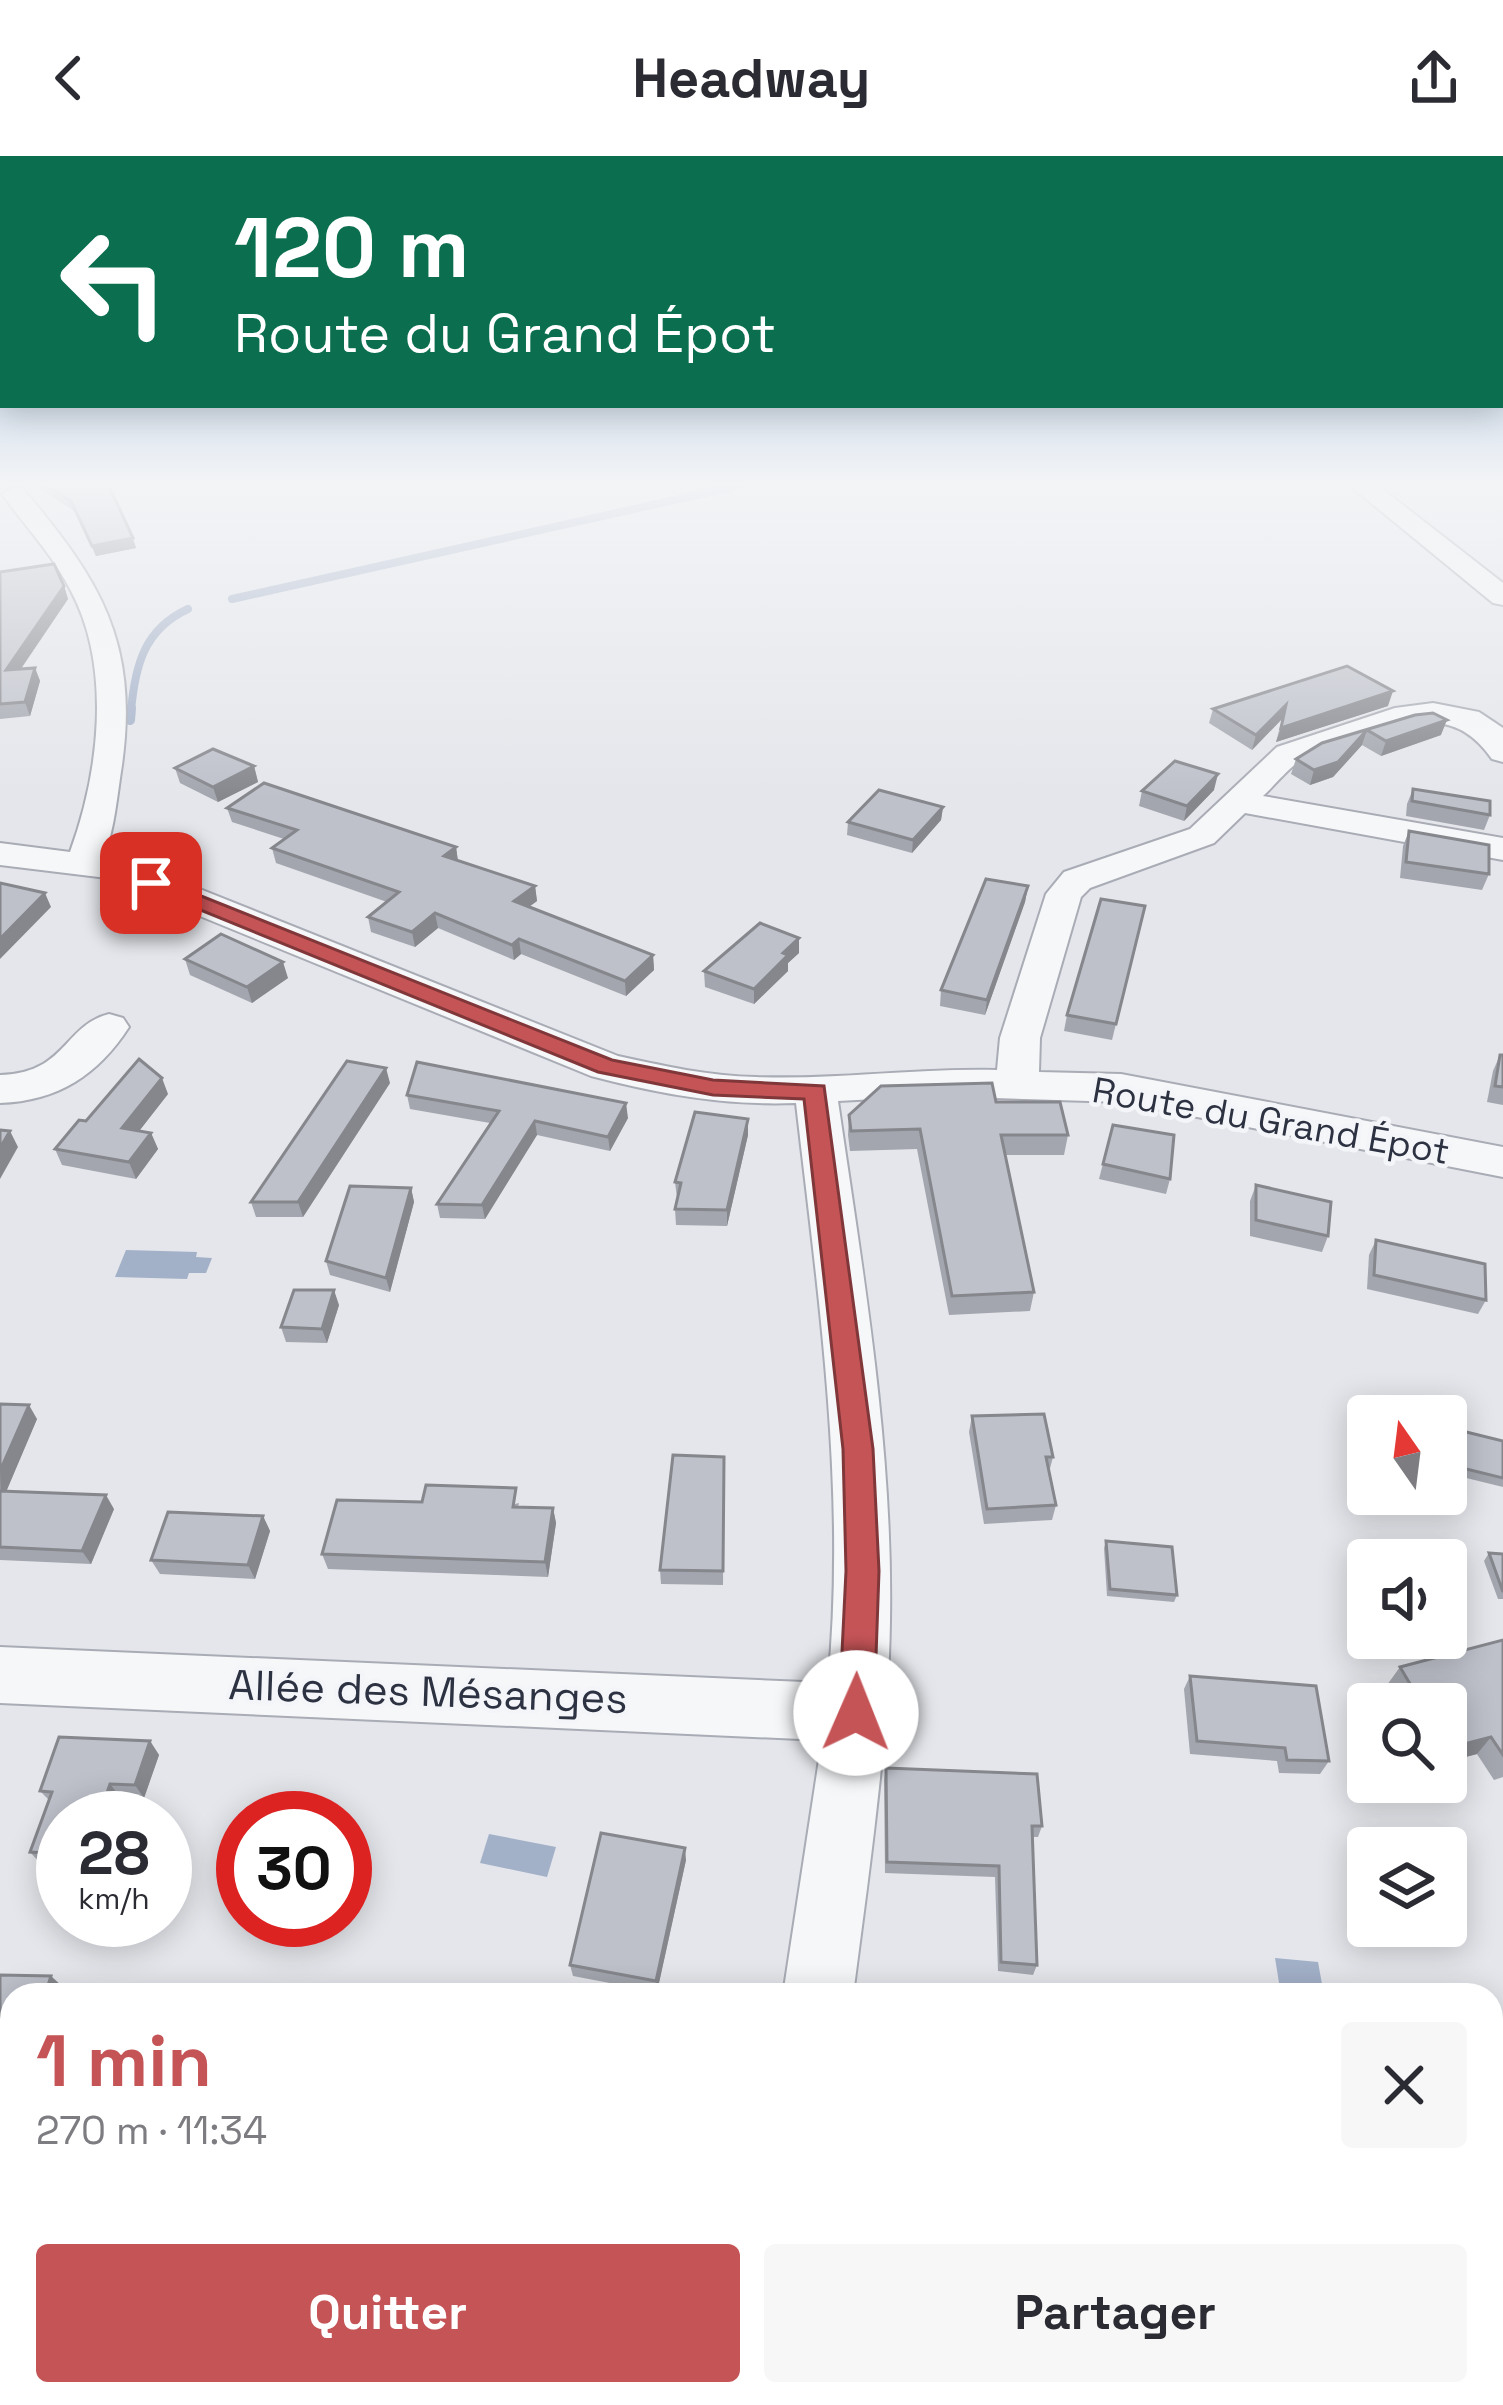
<!DOCTYPE html>
<html lang="fr">
<meta charset="utf-8">
<style>
body{margin:0;font-family:"Space Grotesk",sans-serif;background:#f7f7f7;color:#2b2b33;height:100vh;display:flex;flex-direction:column;font-size:45px;white-space:nowrap}
*{box-sizing:border-box;margin:0}
p{font-size:39px;color:#7c7c81}
.icon{flex:none;width:66px;height:66px;fill:none;stroke:currentColor;stroke-width:2;stroke-linecap:round;stroke-linejoin:round}
.map{position:relative;flex:1;overflow:hidden}
.sheet{position:absolute;left:0px;top:1827px;width:1503px;height:423px;display:flex;flex-direction:column;background:#fff;border-radius:36px 36px 0 0;box-shadow:0 6px 30px #0003}
.sheet>*{flex:none}
.banner{position:absolute;left:0px;top:0px;width:1503px;height:252px;box-shadow:0 6px 30px #0003;background:#0b6e4f;color:#fff;overflow:hidden}
.needle{width:78px;rotate:346deg}
.fabs{position:absolute;left:1347px;top:1239px;display:grid;gap:24px}
.fabs a{display:grid;place-items:center;width:120px;height:120px;border-radius:12px;background:#fff;box-shadow:0 6px 30px #0003;font-size:60px}
.speed{position:absolute;left:36px;top:1635px;display:flex;gap:24px;font-size:60px;font-weight:700;text-align:center}
.speed>*{display:grid;place-content:center;width:156px;height:156px;border-radius:50%;background:#fff;box-shadow:0 6px 30px #0003;line-height:1}
.speed small{font-size:30px;font-weight:400}
.speed .limit{border:18px solid #d22;background:#fff;color:#111}
.pin{position:absolute;display:grid;place-items:center;width:102px;height:102px;color:#fff;margin:-51px;border-radius:24px;box-shadow:0 6px 18px #0006}
.me{position:absolute;width:132px;margin:-66px;rotate:1deg;stroke-linejoin:round;filter:drop-shadow(0 0 9px #0008)}
.turn{display:flex;align-items:center;gap:42px;height:252px;padding:0 36px;font-size:54px}
.turn .icon{width:156px;height:156px;stroke-width:2.5}
.turn b{display:block;font-size:84px;line-height:102px}
.round{display:grid;place-items:center;flex:none;width:126px;height:126px;border-radius:12px;background:#f7f7f7}
.headline{display:flex;align-items:center;justify-content:space-between;height:204px;padding:0 36px}
h1{font-size:72px;font-weight:600;line-height:90px;color:#c55457}
.cta{display:flex;gap:24px;margin-top:auto;padding:24px 36px}
.cta a{flex:1;height:138px;border-radius:12px;background:#c55457;color:#fff;font-size:48px;font-weight:600;line-height:138px;text-align:center}
.cta a+a{background:#f7f7f7;color:#2b2b33}
header{display:flex;justify-content:space-between;align-items:center;height:156px;padding:0 36px;background:#fff;font-size:54px;font-weight:600}
.map>svg:first-child{display:block}
.water{fill:#a2b0c8}
.lines{fill:none;stroke-linecap:round;stroke-linejoin:round}
.stream-far1{stroke:#a2b0c8;stroke-width:8}
.stream{stroke:#a2b0c8;stroke-width:10}
.minor-casing{stroke:#a9acb5;stroke-width:4}
.minor{fill:#f6f7f9;fill-rule:evenodd}
.wall{fill:#a3a6ae}
.shaded-wall{fill:#85878d}
.building{fill:#bec1ca;stroke:#85878d;stroke-width:3}
.route{fill:#c55457;stroke:#803739;stroke-width:3}
.labels{text-anchor:middle;stroke-width:9;stroke-linejoin:round;paint-order:stroke}
.street-label{font-size:36px;fill:#2d3242;stroke:#f4f5f8}
.near-street-label{font-size:42px;fill:#2d3242;stroke:#f4f5f8}
</style>
<header><svg class="icon" aria-label="back" viewBox="0 0 24 24"><path d="M15 5l-7 7 7 7"/></svg>Headway<svg class="icon" aria-label="share" viewBox="0 0 24 24"><path d="M12 15V3M7 8l5-5 5 5M5 13v7h14v-7"/></svg></header>
<div class="map">
<svg width="1503" height="2249" viewBox="0 0 1503 2249">
<rect width="100%" height="100%" fill="#e4e6eb"/>
<g class="water">
<polygon points="126,1094 197,1096 196,1101 212,1102 206,1117 189,1117 187,1123 115,1121"/>
<polygon points="489,1678 556,1691 547,1721 480,1707"/>
<polygon points="1275,1802 1318,1806 1324,1839 1281,1839"/>
</g>
<g class="lines">
<g class="stream-far1">
<polyline points="232,443 746,328"/>
<path d="M 131,555 C 135,510 144,473 188,453"/>
</g>
<polyline class="stream" points="130,564 131,552"/>
<g class="minor-casing">
<g id="minor">
<polygon points="1348,328 1376,328 1503,427 1503,449 1493,447"/>
<path d="M 14,331 L 23,333 C 100,424 139,486 122,609 C 117,640 115,671 104,700 L 127,704 L 618,900 C 663,910 709,920 756,921 C 836,924 916,912 997,914 L 1000,882 L 1046,738 L 1064,716 L 1190,673 L 1277,591 L 1395,552 L 1433,547 L 1479,556 L 1503,572 L 1503,606 L 1492,603 C 1452,545 1405,570 1350,588 C 1333,594 1311,597 1297,607 C 1285,616 1274,630 1263,640 L 1503,682 L 1503,704 L 1245,657 L 1214,687 L 1090,732 L 1081,741 L 1040,882 L 1039,916 L 1121,918 L 1503,991 L 1503,1021 L 1121,946 L 932,940 L 838,945 C 863,1117 893,1290 890,1465 C 888,1590 869,1715 853,1839 L 783,1839 L 822,1584 L 0,1547 L 0,1491 L 828,1527 C 847,1334 818,1139 796,947 C 726,950 659,938 591,920 L 107,722 L 0,709 L 0,687 L 70,696 C 99,617 112,512 71,435 C 53,399 25,370 2,338 Z"/>
<path d="M 109,858 L 123,862 L 129,871 C 98,919 58,945 0,947 L 0,919 C 67,917 63,870 109,858 Z"/>
<polygon points="1491,2189 1503,2190 1503,2249 1459,2249 1454,2238 1491,2238"/>
<polygon points="721,2238 801,2238 800,2249 718,2249"/>
</g>
</g>
<use href="#minor" class="minor"/>
</g>
<g class="wall">
<polygon points="32,328 108,328 136,392 96,400 74,355"/>
<polygon points="0,416 64,430 68,443 21,513 35,512 40,525 30,560 0,563"/>
<polygon points="1388,550 1276,586 1282,563 1252,594 1209,567 1213,553"/>
<polygon points="1415,559 1441,579 1381,600 1362,589 1333,621 1310,629 1291,618 1296,603 1322,587"/>
<polygon points="254,610 258,626 218,646 180,627 175,612"/>
<polygon points="1413,633 1490,659 1484,674 1406,660 1407,648"/>
<polygon points="1214,634 1184,665 1139,650 1142,635"/>
<polygon points="943,651 941,664 912,697 847,679 848,666"/>
<polygon points="227,652 456,691 458,705 535,730 537,745 529,751 653,799 654,814 626,840 521,798 514,804 438,772 415,791 371,776 368,761 387,746 276,707 272,692 284,683 232,666"/>
<polygon points="1409,675 1489,718 1482,734 1400,722 1403,690"/>
<polygon points="1028,730 1025,746 985,859 940,850 941,834"/>
<polygon points="1145,750 1112,884 1064,875 1067,859"/>
<polygon points="799,797 788,807 788,815 754,848 705,831 704,815"/>
<polygon points="185,803 288,822 252,847 190,819"/>
<polygon points="1500,899 1503,899 1503,949 1487,946 1493,915"/>
<polygon points="390,927 303,1061 256,1061 251,1046"/>
<polygon points="168,938 139,975 151,977 158,993 136,1023 62,1009 55,993 86,965"/>
<polygon points="407,939 628,962 610,995 537,979 485,1063 440,1062 437,1048 490,967 410,953"/>
<polygon points="996,946 1068,979 1064,999 1005,999 1034,1136 1030,1155 949,1159 917,993 850,995 848,979 849,959"/>
<polygon points="748,963 748,979 727,1070 676,1069 675,1053 677,1042 675,1026"/>
<polygon points="1113,969 1170,1023 1166,1038 1099,1023"/>
<polygon points="1256,1029 1328,1080 1322,1096 1250,1080 1250,1045"/>
<polygon points="411,1032 414,1046 390,1136 330,1119 326,1105"/>
<polygon points="1376,1084 1486,1144 1478,1158 1367,1133 1369,1099"/>
<polygon points="339,1149 327,1187 286,1186 281,1171"/>
<polygon points="0,1248 37,1263 6,1335 114,1353 91,1408 0,1404"/>
<polygon points="972,1260 1053,1301 1049,1316 1056,1349 1052,1364 984,1368 969,1276"/>
<polygon points="1446,1271 1503,1285 1503,1331 1446,1317"/>
<polygon points="724,1301 723,1429 661,1428 660,1414"/>
<polygon points="519,1347 518,1351 553,1352 556,1367 548,1421 328,1413 322,1398"/>
<polygon points="263,1360 270,1375 255,1423 160,1418 151,1404"/>
<polygon points="1106,1385 1177,1439 1174,1446 1107,1440 1104,1392"/>
<polygon points="1489,1397 1503,1398 1503,1443 1498,1443 1484,1405"/>
<polygon points="1503,1484 1503,1621 1494,1624 1477,1598 1446,1606 1446,1548 1399,1548 1387,1529 1400,1511"/>
<polygon points="1190,1520 1329,1605 1320,1618 1279,1617 1277,1605 1190,1598 1184,1533"/>
<polygon points="150,1585 159,1599 144,1642 120,1641 63,1662 63,1709 41,1708 30,1696 49,1644 40,1635"/>
<polygon points="886,1612 1042,1670 1038,1681 1032,1681 1037,1809 1033,1819 998,1815 995,1721 885,1717 884,1624"/>
<polygon points="686,1704 657,1836 573,1820 570,1809"/>
<polygon points="0,1819 63,1831 12,1839 12,1875 0,1905"/>
<polygon points="1491,1995 1503,1996 1503,2111 1491,2110"/>
<rect x="0" y="2095" width="12" height="86"/>
</g>
<g class="shaded-wall">
<polygon points="133,382 136,392 96,400 92,390"/>
<polygon points="64,430 68,443 11,527 6,514"/>
<polygon points="35,512 40,525 30,560 25,546"/>
<polygon points="1393,535 1388,550 1276,586 1281,572"/>
<polygon points="1286,549 1282,563 1252,594 1256,579"/>
<polygon points="1447,564 1441,579 1381,600 1386,585"/>
<polygon points="1367,574 1362,589 1333,621 1310,629 1314,614"/>
<polygon points="254,610 258,626 218,646 213,631"/>
<polygon points="1218,618 1214,634 1184,665 1187,650"/>
<polygon points="943,651 941,664 912,697 913,684"/>
<polygon points="456,691 458,706 444,700"/>
<polygon points="535,730 537,745 516,760 514,745"/>
<polygon points="1028,730 1025,746 985,859 987,844"/>
<polygon points="45,737 51,751 0,803 0,783"/>
<polygon points="435,757 438,772 415,791 412,776"/>
<polygon points="799,782 799,797 788,807 788,815 754,848 754,833 783,797"/>
<polygon points="519,783 521,798 514,804 512,789"/>
<polygon points="653,799 654,814 626,840 625,825"/>
<polygon points="283,806 288,822 252,847 247,831"/>
<polygon points="386,912 390,927 303,1061 298,1046"/>
<polygon points="162,922 168,938 129,988 122,972"/>
<polygon points="626,947 628,962 610,995 608,981"/>
<polygon points="748,963 748,979 727,1070 727,1054"/>
<polygon points="535,965 537,979 485,1063 482,1049"/>
<polygon points="10,975 18,991 0,1023 0,992"/>
<polygon points="151,977 158,993 136,1023 129,1006"/>
<polygon points="411,1032 414,1046 390,1136 386,1122"/>
<polygon points="334,1134 339,1149 327,1187 322,1173"/>
<polygon points="29,1249 37,1263 1,1348 0,1315"/>
<polygon points="106,1339 114,1353 91,1408 82,1395"/>
<polygon points="553,1352 556,1367 548,1421 545,1406"/>
<polygon points="263,1360 270,1375 255,1423 248,1409"/>
<polygon points="1491,1581 1477,1598 1446,1606 1446,1596 1449,1592"/>
<polygon points="150,1585 159,1599 144,1642 135,1629"/>
<polygon points="110,1628 120,1641 112,1662 98,1662"/>
<polygon points="685,1692 686,1704 657,1836 656,1825"/>
<polygon points="51,1820 63,1831 60,1839 45,1839"/>
<polygon points="0,1867 10,1875 0,1905"/>
</g>
<g class="building">
<polygon points="44,328 108,328 133,382 92,390 71,345"/>
<polygon points="54,408 64,430 6,514 35,512 25,546 0,548 0,416"/>
<polygon points="1347,510 1393,535 1281,572 1286,549 1256,579 1213,553"/>
<polygon points="1433,557 1447,564 1386,585 1367,574 1338,606 1314,614 1296,603 1322,587 1415,559"/>
<polygon points="213,593 254,610 213,631 175,612"/>
<polygon points="1175,605 1218,618 1187,650 1142,635"/>
<polygon points="264,627 456,691 444,700 535,730 514,745 653,799 625,825 519,783 512,789 435,757 412,776 368,761 399,736 272,692 297,674 227,652"/>
<polygon points="1413,633 1490,645 1490,659 1412,645"/>
<polygon points="879,634 943,651 913,684 848,666"/>
<polygon points="1409,675 1489,689 1489,718 1406,706"/>
<polygon points="986,723 1028,730 987,844 941,834"/>
<polygon points="0,727 45,737 0,783"/>
<polygon points="1101,743 1145,750 1116,868 1067,859"/>
<polygon points="760,767 799,782 783,797 788,799 754,833 704,815"/>
<polygon points="221,778 283,806 247,831 185,803"/>
<polygon points="1500,899 1503,899 1503,931 1495,930"/>
<polygon points="139,903 162,922 122,972 151,977 129,1006 55,993 79,964 86,965"/>
<polygon points="347,905 386,912 298,1046 251,1046"/>
<polygon points="417,906 626,947 608,981 535,965 482,1049 437,1048 499,955 407,939"/>
<polygon points="992,927 996,946 1060,946 1068,979 1001,979 1034,1136 952,1140 920,973 851,975 849,959 881,930"/>
<polygon points="695,956 748,963 727,1054 675,1053 681,1027 675,1026"/>
<polygon points="1113,969 1174,979 1170,1023 1103,1008"/>
<polygon points="0,974 10,975 0,992"/>
<polygon points="1256,1029 1331,1046 1328,1080 1256,1064"/>
<polygon points="350,1030 411,1032 386,1122 326,1105"/>
<polygon points="1376,1084 1485,1108 1486,1144 1374,1119"/>
<polygon points="294,1134 334,1134 322,1173 281,1171"/>
<polygon points="0,1248 29,1249 0,1315"/>
<polygon points="1044,1258 1053,1301 1046,1301 1056,1349 987,1353 972,1260"/>
<polygon points="1446,1271 1503,1285 1503,1322 1446,1308"/>
<polygon points="673,1299 724,1301 723,1415 660,1414"/>
<polygon points="426,1329 516,1332 513,1351 553,1352 545,1406 322,1398 337,1344 422,1346"/>
<polygon points="0,1335 106,1339 82,1395 0,1391"/>
<polygon points="168,1356 263,1360 248,1409 151,1404"/>
<polygon points="1106,1385 1172,1391 1177,1439 1110,1433"/>
<polygon points="1489,1397 1503,1398 1503,1436"/>
<polygon points="1503,1484 1503,1599 1491,1581 1449,1592 1446,1587 1446,1548 1422,1548 1400,1511"/>
<polygon points="1190,1520 1316,1530 1329,1605 1287,1604 1285,1592 1197,1585"/>
<polygon points="59,1581 150,1585 135,1629 110,1628 98,1662 63,1662 63,1698 30,1696 52,1636 40,1635"/>
<polygon points="886,1612 1037,1618 1042,1670 1032,1670 1037,1809 1001,1806 999,1710 887,1706"/>
<polygon points="601,1677 685,1692 656,1825 570,1809"/>
<polygon points="0,1819 51,1820 45,1839 12,1839 12,1865 0,1864"/>
<polygon points="1491,1995 1503,1996 1503,2104 1491,2102"/>
<rect x="0" y="2095" width="12" height="81"/>
<polygon points="552,2238 660,2238 658,2249 549,2249"/>
</g>
<linearGradient id="sky" x2="0" y2="1"><stop stop-color="#8cb2db"/><stop offset="0.51" stop-color="#f3f4f6"/><stop offset="1" stop-color="#f3f4f6" stop-opacity="0"/></linearGradient>
<rect width="1503" height="643" fill="url(#sky)"/>
<polygon class="route" points="151,720 612,904 713,924 824,930 873,1293 879,1415 874,1557 869,1569 856,1574 844,1569 839,1557 846,1415 843,1293 804,943 713,939 598,916 144,731 141,727"/>
<g class="labels">
<g class="street-label">
<text transform="translate(1271 964) rotate(10)" y="13">Route du Grand Épot</text>
</g>
<g class="near-street-label">
<text transform="translate(428 1535) rotate(2)" y="15">Allée des Mésanges</text>
</g>
</g>
</svg>
<div class="fabs">
<a><svg class="needle" viewBox="-14 -14 28 28"><path d="M0-13l5 13h-10z" fill="#e53935"/><path d="M0 13l5-13h-10z" fill="#7c7c81"/></svg></a>
<a><svg class="icon" aria-label="sound" viewBox="0 0 24 24"><path d="M4 9h4l5-4v14l-5-4H4zM17 9q2 3 0 6"/></svg></a>
<a><svg class="icon" aria-label="search" viewBox="0 0 24 24"><circle cx="10" cy="10" r="6"/><path d="M15 15l6 6"/></svg></a>
<a><svg class="icon" aria-label="layers" viewBox="0 0 24 24"><path d="M12 4l9 5-9 5-9-5zM3 14l9 5 9-5"/></svg></a>
</div>
<div class="speed"><div>28<small>km/h</small></div><div class="limit">30</div></div>
<div class="pin" style="left:151px;top:727px;background:#d93025"><svg class="icon" aria-label="arrive" viewBox="0 0 24 24"><path d="M6 21V4h12l-3 4 3 4H6"/></svg></div>
<svg class="me" style="left:856px;top:1557px" viewBox="-20 -20 40 40"><circle r="19" fill="#fff"/><path d="M0-13L10 11 0 6-10 11z" fill="#c55457"/></svg>
<div class="banner">
<div class="turn"><svg class="icon" aria-label="left" viewBox="0 0 24 24"><path d="M17 20v-9H6M10 6l-5 5 5 5"/></svg><div><b>120 m</b>Route du Grand Épot</div></div>
</div>
<section class="sheet">
<div class="headline"><div><h1>1 min</h1><p>270 m · 11:34</p></div><a class="round"><svg class="icon" aria-label="close" viewBox="0 0 24 24"><path d="M6 6l12 12M18 6L6 18"/></svg></a></div>
<div class="cta"><a>Quitter</a><a>Partager</a></div>
</section>
</div>
